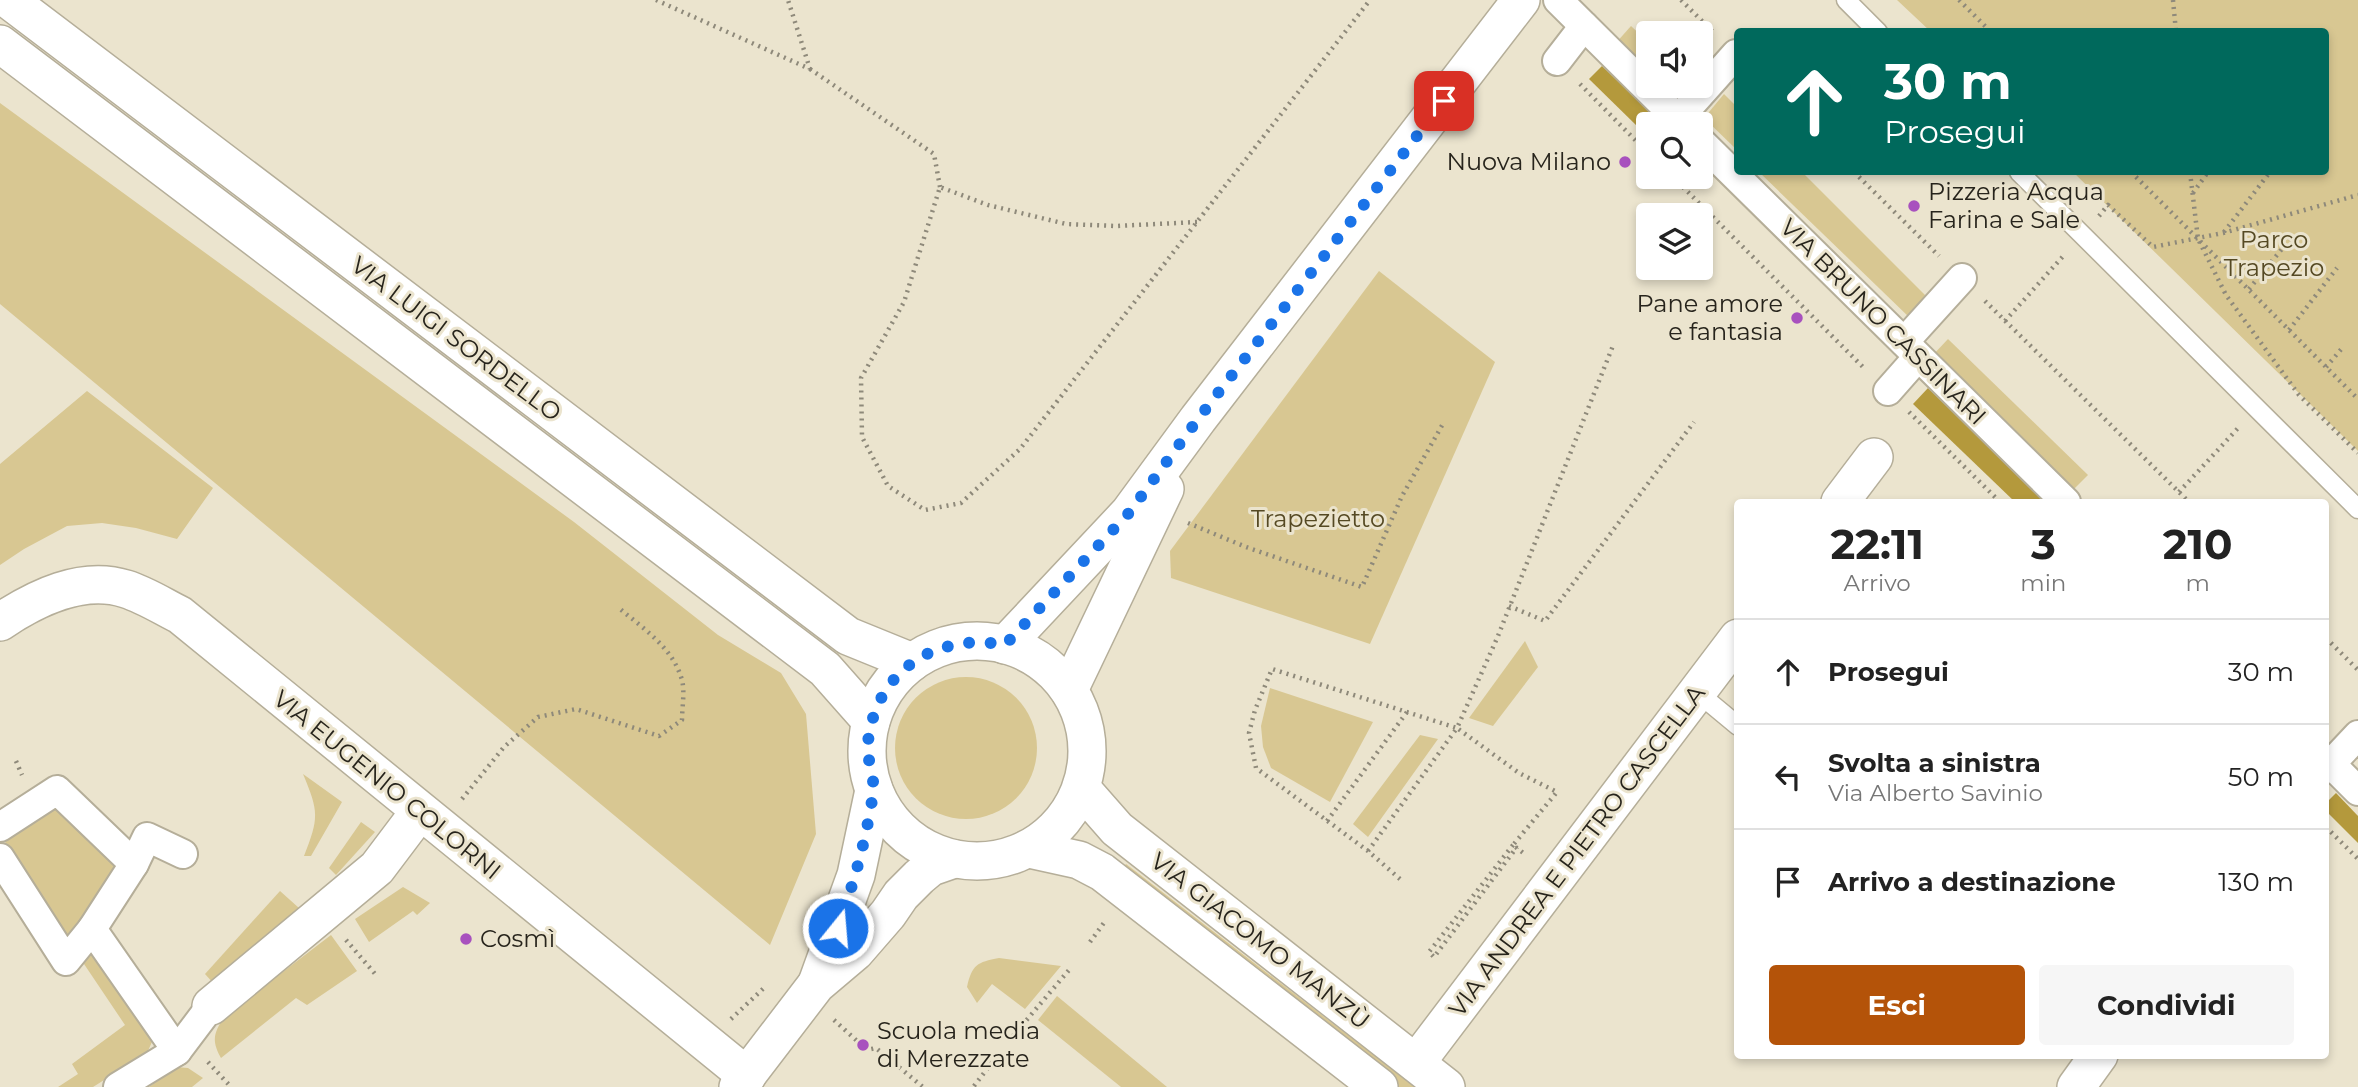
<!DOCTYPE html>
<html lang="it">
<meta charset="utf-8">
<style>
body{margin:0;font-family:Montserrat,sans-serif;background:#f6f6f6;color:#222;height:100vh;display:flex;flex-direction:column;font-size:26px;white-space:nowrap}
*{box-sizing:border-box;margin:0}
p{font-size:23px;color:#767676}
.icon{flex:none;width:38px;height:38px;fill:none;stroke:currentColor;stroke-width:2;stroke-linecap:round;stroke-linejoin:round}
.map{position:relative;flex:1;overflow:hidden}
.details{position:absolute;left:1734px;top:499px;width:595px;height:560px;display:flex;flex-direction:column;background:#fff;border-radius:7px;box-shadow:0 4px 10px #0003}
.details>*{flex:none}
.guide{position:absolute;left:1734px;top:28px;width:595px;height:147px;border-radius:7px;box-shadow:0 4px 10px #0003;background:#00695c;color:#fff;overflow:hidden}
.tools{position:absolute;left:1636px;top:21px;display:grid;gap:14px}
.tools a{display:grid;place-items:center;width:77px;height:77px;border-radius:7px;background:#fff;box-shadow:0 4px 10px #0003;font-size:35px}
.pin{position:absolute;display:grid;place-items:center;width:60px;height:60px;color:#fff;margin:-30px;border-radius:14px;box-shadow:0 4px 10px #0006}
.me{position:absolute;width:77px;margin:-38px;rotate:17deg;stroke-linejoin:round;filter:drop-shadow(0 0 5px #0008)}
.turn{display:flex;align-items:center;gap:24px;height:147px;padding:0 35px;font-size:32px}
.turn .icon{width:91px;height:91px;stroke-width:2.5}
.turn b{display:block;font-size:49px;line-height:60px}
.eta{display:flex;justify-content:space-evenly;align-items:center;height:119px;text-align:center}
.eta b{font-size:42px;font-weight:700;line-height:49px}
.primary-button{display:flex;gap:14px;margin-top:auto;padding:14px 35px}
.primary-button a{flex:1;height:80px;border-radius:7px;background:#b45309;color:#fff;font-size:28px;font-weight:700;line-height:80px;text-align:center}
.primary-button a+a{background:#f6f6f6;color:#222}
ul{padding:0;list-style:none}
li{display:flex;align-items:center;gap:21px;height:105px;padding:0 35px;border-top:2px solid #e0e0e0}
li div{flex:1}
li b{display:block;font-size:26px}
li em{font-style:normal}
.map>svg:first-child{display:block}
.green{fill:#d8c792}
.water{fill:#b4993c}
.lines{fill:none;stroke-linecap:round;stroke-linejoin:round}
.service-casing{stroke:#b5ae99;stroke-width:21}
.pedestrian-casing{stroke:#b5ae99;stroke-width:32}
.minor-casing{stroke:#b5ae99;stroke-width:40}
.path{stroke:#8e897a;stroke-width:4.5;stroke-dasharray:2 5;stroke-linecap:butt}
.service{stroke:#fff;stroke-width:18}
.pedestrian{stroke:#fff;stroke-width:28}
.minor{stroke:#fff;stroke-width:37}
.route{stroke:#1a73e8;stroke-width:12;stroke-dasharray:0 21.6}
.poi-dot{fill:#a851be;stroke:#ebe4ce;stroke-width:2.5}
.labels{text-anchor:middle;stroke-width:6;stroke-linejoin:round;paint-order:stroke}
.poi-label{font-size:24px;fill:#27241c;stroke:#ebe4ce;text-anchor:start}
.park-label{font-size:24px;fill:#554923;stroke:#ebe4ce}
.street-label{font-size:24px;fill:#27241c;stroke:#ebe4ce}
</style>
<div class="map">
<svg width="2358" height="1087" viewBox="0 0 2358 1087">
<rect width="100%" height="100%" fill="#ebe4ce"/>
<g class="green">
<polygon points="1897,0 2358,0 2358,451 2073,172 2326,172 2326,32 1930,31"/>
<polygon points="1631,26 1648,42 1648,75 1615,44"/>
<polygon points="1724,94 1738,108 1738,151 1704,118"/>
<polygon points="0,103 574,522 718,635 781,673 806,714 816,834 770,945 0,304"/>
<polygon points="1759,172 1802,172 1927,297 1911,319"/>
<polygon points="1379,271 1495,362 1370,644 1171,578 1170,551"/>
<polygon points="1948,339 2088,475 2072,491 1932,356"/>
<polygon points="87,391 213,488 177,539 136,528 102,523 67,526 24,549 0,565 0,464"/>
<polygon points="1525,641 1538,667 1493,726 1469,718"/>
<circle cx="966" cy="748" r="71"/>
<polygon points="1270,688 1373,722 1330,802 1271,768 1263,747 1261,726"/>
<polygon points="1420,735 1438,739 1368,837 1353,824"/>
<path d="M 303,774 L 342,802 L 311,856 L 304,856 C 319,818 319,812 303,774 Z"/>
<polygon points="51,799 122,861 67,938 5,842"/>
<polygon points="361,822 375,832 336,875 329,868"/>
<polygon points="1126,864 1415,1087 1396,1087 1121,870"/>
<polygon points="403,887 430,903 417,915 413,911 369,942 355,919"/>
<polygon points="280,891 299,908 214,984 205,974"/>
<path d="M 331,935 L 357,971 L 307,1005 L 296,998 L 221,1058 C 211,1040 214,1033 224,1017 Z"/>
<polygon points="92,948 156,1033 147,1053 93,1087 58,1087 78,1074 72,1064 125,1025 82,961"/>
<path d="M 999,958 L 1061,966 L 1025,1009 L 992,984 L 977,1003 L 967,987 C 972,965 977,962 999,958 Z"/>
<polygon points="1057,996 1167,1087 1121,1087 1038,1020"/>
<polygon points="176,1067 188,1068 203,1078 192,1087 149,1087"/>
</g>
<g class="water">
<polygon points="1602,66 1651,113 1638,127 1589,79"/>
<polygon points="1928,388 2047,502 2015,502 1913,404"/>
<polygon points="2336,793 2358,816 2358,843 2326,811 2326,803"/>
</g>
<g class="lines">
<g class="service-casing">
<g id="service">
<polyline points="1846,0 1878,32"/>
<polyline points="2019,172 2358,509"/>
<polyline points="1697,692 1738,726"/>
</g>
</g>
<g class="pedestrian-casing">
<g id="pedestrian">
<polyline points="1558,0 1683,124"/>
<polyline points="1557,61 1584,26"/>
<polyline points="1678,119 1736,54"/>
<polyline points="1701,142 2066,502"/>
<polyline points="1904,342 1962,278"/>
<polyline points="1888,391 1918,357"/>
<polyline points="2326,759 2358,791"/>
<polyline points="2326,769 2358,735"/>
<polyline points="0,827 57,790 134,864 92,929 177,1051"/>
<polyline points="0,858 66,961 92,929"/>
<polyline points="134,864 147,837 183,854"/>
<polyline points="118,1087 177,1051 211,1006"/>
</g>
</g>
<g class="minor-casing">
<g id="minor">
<polyline points="9,0 848,636 912,662"/>
<polyline points="0,44 825,669 871,721"/>
<polyline points="1840,502 1874,457"/>
<path d="M 0,622 C 36,598 82,575 126,589 C 145,595 162,606 180,615 L 747,1076"/>
<circle cx="977" cy="751" r="110"/>
<polyline points="1005,645 1129,513 1198,419 1521,0"/>
<polyline points="1069,690 1165,489"/>
<polyline points="1081,788 1117,829 1446,1087"/>
<polyline points="1029,849 1079,860 1102,872 1379,1087"/>
<polyline points="817,983 856,875 874,790"/>
<polyline points="211,1006 377,868 420,811"/>
<polyline points="1416,1063 1738,638"/>
<polyline points="738,1087 816,985 855,952 888,914 901,895 919,877 931,867 954,859"/>
<polyline points="2076,1087 2099,1055"/>
</g>
</g>
<g class="path">
<polyline points="656,0 810,69 788,0"/>
<polyline points="1681,0 1715,34"/>
<polyline points="1959,0 1991,32"/>
<polyline points="2173,0 2176,32"/>
<polyline points="2055,32 2055,31"/>
<polyline points="810,69 934,154 940,187"/>
<polyline points="1580,84 1648,153"/>
<polyline points="1854,172 1939,256"/>
<polyline points="2131,172 2358,399"/>
<polyline points="2190,172 2198,239 2226,295 2299,395 2358,453"/>
<polyline points="1673,177 1865,369"/>
<polyline points="2193,193 2208,172"/>
<polyline points="2099,216 2108,205 2153,247 2223,233 2358,195"/>
<polyline points="1197,222 1116,226 1066,224 988,205 940,187 904,302 861,378 862,437 888,486 925,510 961,503 1020,449 1370,0"/>
<polyline points="2224,232 2270,172"/>
<polyline points="2249,289 2291,238"/>
<polyline points="1985,301 2189,502"/>
<polyline points="2005,321 2065,254"/>
<polyline points="2289,330 2337,268"/>
<polyline points="2326,367 2344,346"/>
<polyline points="1909,412 2000,502"/>
<polyline points="2179,492 2240,426"/>
<polyline points="1188,523 1246,547 1362,587 1402,496 1444,422"/>
<polyline points="1509,606 1545,621 1694,422"/>
<polyline points="2326,638 2358,670"/>
<polyline points="16,761 22,775"/>
<path d="M 462,799 L 504,747 L 538,717 L 576,709 L 659,736 L 682,720 C 682,708 685,692 682,680 C 673,648 644,629 620,609"/>
<polyline points="1327,821 1407,712"/>
<polyline points="2326,827 2358,859"/>
<polyline points="1513,845 1429,952 1434,957 1517,847"/>
<polyline points="1368,851 1457,728 1519,773 1557,792 1513,845 1526,855"/>
<polyline points="1400,879 1368,851 1256,768 1249,733 1255,710 1272,669 1457,728 1498,636 1614,343"/>
<polyline points="346,940 376,975"/>
<polyline points="1090,942 1106,920"/>
<polyline points="731,1019 766,986"/>
<polyline points="834,1020 867,1050 876,1048 923,1087"/>
<polyline points="1013,1036 1069,970"/>
<polyline points="208,1062 231,1087"/>
<polyline points="974,1086 994,1060"/>
</g>
<use href="#service" class="service"/>
<use href="#pedestrian" class="pedestrian"/>
<use href="#minor" class="minor"/>
</g>
<g class="lines">
<path class="route" d="M 838,928 C 843,909 851,891 856,872 C 863,847 869,820 873,794 C 876,781 866,759 868,742 C 876,670 937,632 1005,645 L 1129,513 L 1198,419 L 1444,101"/>
</g>
<g class="poi-dot">
<circle cx="1625" cy="162" r="7"/>
<circle cx="1914" cy="206" r="7"/>
<circle cx="1797" cy="318" r="7"/>
<circle cx="466" cy="939" r="7"/>
<circle cx="863" cy="1045" r="7"/>
</g>
<g class="labels">
<g class="poi-label">
<text x="1611" y="170" text-anchor="end">Nuova Milano</text>
<text x="1928" y="200">Pizzeria Acqua<tspan x="1928" dy="28">Farina e Sale</tspan></text>
<text x="1783" y="312" text-anchor="end">Pane amore<tspan x="1783" dy="28">e fantasia</tspan></text>
<text x="480" y="947">Cosmì</text>
<text x="877" y="1039">Scuola media<tspan x="877" dy="28">di Merezzate</tspan></text>
</g>
<g class="park-label">
<text x="2274" y="248">Parco<tspan x="2274" dy="28">Trapezio</tspan></text>
<text x="1318" y="527">Trapezietto</text>
</g>
<g class="street-label">
<text transform="translate(1883 322) rotate(45)" y="8">VIA BRUNO CASSINARI</text>
<text transform="translate(456 339) rotate(37)" y="8">VIA LUIGI SORDELLO</text>
<text transform="translate(387 785) rotate(39)" y="8">VIA EUGENIO COLORNI</text>
<text transform="translate(1577 851) rotate(-53)" y="8">VIA ANDREA E PIETRO CASCELLA</text>
<text transform="translate(1260 941) rotate(38)" y="8">VIA GIACOMO MANZÙ</text>
</g>
</g>
</svg>
<div class="tools">
<a><svg class="icon" aria-label="sound" viewBox="0 0 24 24"><path d="M4 9h4l5-4v14l-5-4H4zM17 9q2 3 0 6"/></svg></a>
<a><svg class="icon" aria-label="search" viewBox="0 0 24 24"><circle cx="10" cy="10" r="6"/><path d="M15 15l6 6"/></svg></a>
<a><svg class="icon" aria-label="layers" viewBox="0 0 24 24"><path d="M12 4l9 5-9 5-9-5zM3 14l9 5 9-5"/></svg></a>
</div>
<div class="pin" style="left:1444px;top:101px;background:#d93025"><svg class="icon" aria-label="arrive" viewBox="0 0 24 24"><path d="M6 21V4h12l-3 4 3 4H6"/></svg></div>
<svg class="me" style="left:838px;top:928px" viewBox="-20 -20 40 40"><circle r="17" fill="#1a73e8" stroke="#fff" stroke-width="3"/><path d="M0-11L8 9 0 5-8 9z" fill="#fff"/></svg>
<div class="guide">
<div class="turn"><svg class="icon" aria-label="ahead" viewBox="0 0 24 24"><path d="M12 20V5M6 11l6-6 6 6"/></svg><div><b>30 m</b>Prosegui</div></div>
</div>
<section class="details">
<div class="eta">
<div><b>22:11</b><p>Arrivo</p></div>
<div><b>3</b><p>min</p></div>
<div><b>210</b><p>m</p></div>
</div>
<ul>
<li><svg class="icon" aria-label="ahead" viewBox="0 0 24 24"><path d="M12 20V5M6 11l6-6 6 6"/></svg><div><b>Prosegui</b></div><em>30 m</em></li>
<li><svg class="icon" aria-label="left" viewBox="0 0 24 24"><path d="M17 20v-9H6M10 6l-5 5 5 5"/></svg><div><b>Svolta a sinistra</b><p>Via Alberto Savinio</p></div><em>50 m</em></li>
<li><svg class="icon" aria-label="arrive" viewBox="0 0 24 24"><path d="M6 21V4h12l-3 4 3 4H6"/></svg><div><b>Arrivo a destinazione</b></div><em>130 m</em></li>
</ul>
<div class="primary-button"><a>Esci</a><a>Condividi</a></div>
</section>
</div>
